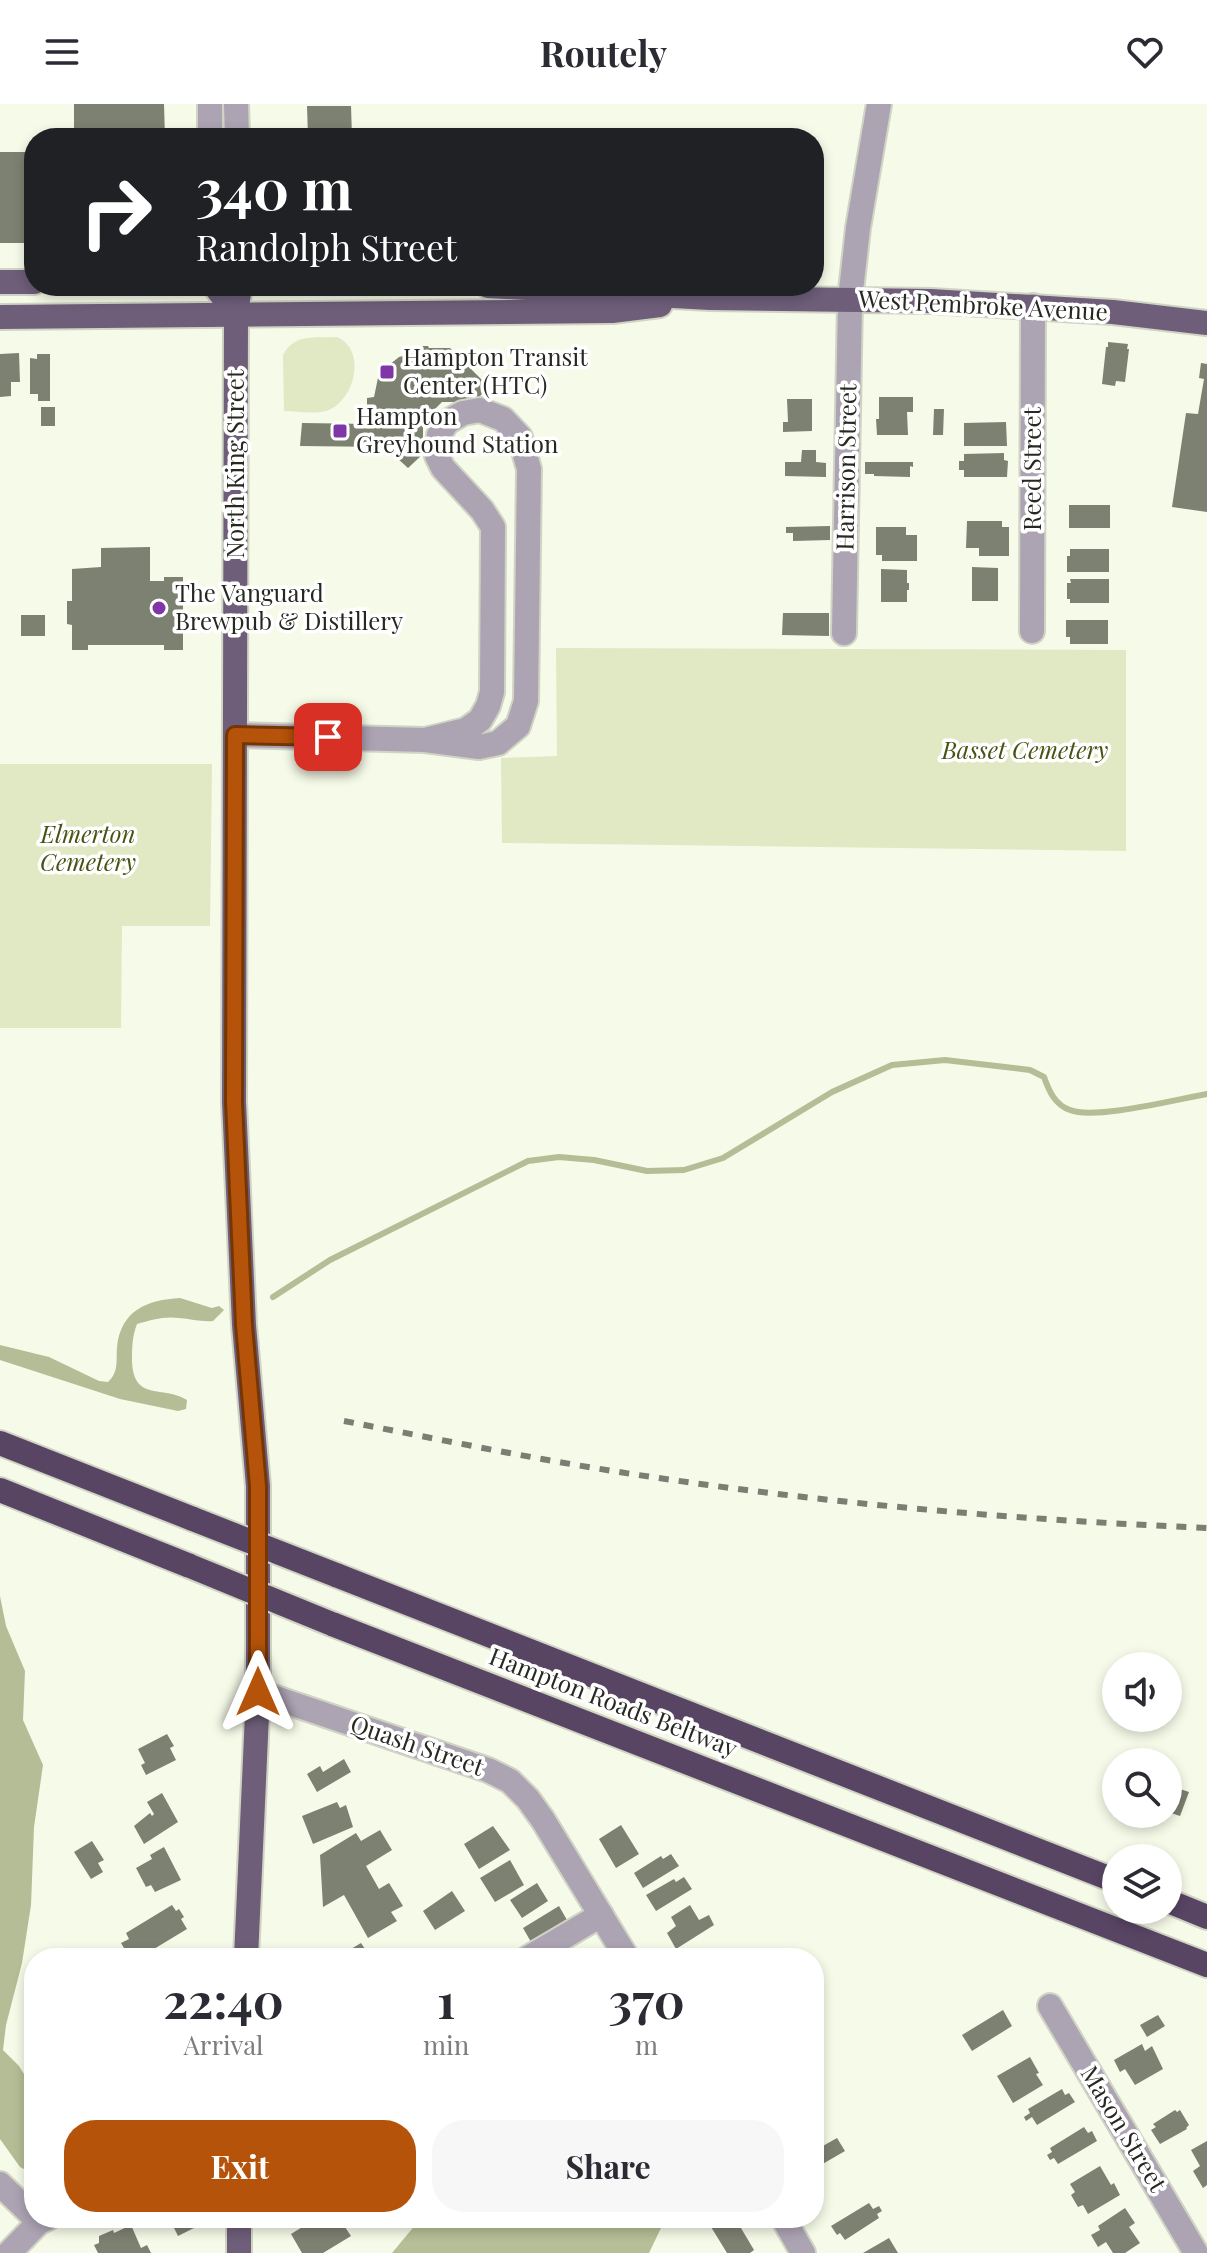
<!DOCTYPE html>
<style>
body{margin:0;font-family:"Playfair Display",serif;background:#f7f7f7;color:#2b2b33;height:100vh;display:flex;flex-direction:column;font-size:30px;white-space:nowrap}
*{box-sizing:border-box;margin:0}
p{font-size:26px;color:#7c7c81}
.icon{flex:none;width:44px;height:44px;fill:none;stroke:currentColor;stroke-width:2;stroke-linecap:round;stroke-linejoin:round}
.map{position:relative;flex:1;overflow:hidden}
.side{position:absolute;left:24px;top:1844px;width:800px;height:280px;display:flex;flex-direction:column;background:#fff;border-radius:32px;box-shadow:0 4px 12px #0003}
.side>*{flex:none}
.hud{position:absolute;left:24px;top:24px;width:800px;height:168px;border-radius:32px;box-shadow:0 4px 12px #0003;background:#202124;color:#fff;overflow:hidden}
.controls{position:absolute;left:1102px;top:1548px;display:grid;gap:16px}
.controls a{display:grid;place-items:center;width:80px;height:80px;border-radius:50%;background:#fff;box-shadow:0 4px 12px #0003;font-size:40px}
.pin{position:absolute;display:grid;place-items:center;width:68px;height:68px;color:#fff;margin:-34px;border-radius:16px;box-shadow:0 4px 12px #0006}
.me{position:absolute;width:88px;margin:-44px;rotate:0deg;stroke-linejoin:round;filter:drop-shadow(0 0 6px #0008)}
.turn{display:flex;align-items:center;gap:28px;height:168px;padding:0 40px;font-size:36px}
.turn .icon{width:104px;height:104px;stroke-width:2.5}
.turn b{display:block;font-size:56px;line-height:68px}
.eta{display:flex;justify-content:space-evenly;align-items:center;height:136px;text-align:center}
.eta b{font-size:48px;font-weight:700;line-height:56px}
.primary-button{display:flex;gap:16px;margin-top:auto;padding:16px 40px}
.primary-button a{flex:1;height:92px;border-radius:32px;background:#b45309;color:#fff;font-size:32px;font-weight:700;line-height:92px;text-align:center}
.primary-button a+a{background:#f7f7f7;color:#2b2b33}
header{display:flex;justify-content:space-between;align-items:center;height:104px;padding:0 40px;background:#fff;font-size:36px;font-weight:700}
.map>svg:first-child{display:block}
.green{fill:#e0e8c4}
.forest{fill:#b6bf97}
.water{fill:#b4bd95}
.lines{fill:none;stroke-linecap:round;stroke-linejoin:round}
.stream{stroke:#b4bd95;stroke-width:6}
.building{fill:#7d8171}
.minor-casing{stroke:#d1d4c4;stroke-width:28}
.major-casing{stroke:#d1d4c4;stroke-width:28}
.highway-casing{stroke:#d1d4c4;stroke-width:28}
.minor{stroke:#aca3b3;stroke-width:24}
.major{stroke:#6e5e79;stroke-width:24}
.highway{stroke:#584564;stroke-width:24}
.rail{stroke:#7b7e72;stroke-width:6;stroke-dasharray:10 10;stroke-linecap:butt}
.highway-bridge-casing{stroke:#d1d4c4;stroke-width:28;stroke-linecap:butt}
.highway-bridge{stroke:#584564;stroke-width:24}
.route-casing{stroke:#753606;stroke-width:20}
.route{stroke:#b45309;stroke-width:14}
.poi-dot{fill:#8136a7;stroke:#fff;stroke-width:3}
.labels{text-anchor:middle;stroke-width:7;stroke-linejoin:round;paint-order:stroke}
.street-label{font-size:24px;fill:#262821;stroke:#fff}
.poi-label{font-size:24px;fill:#262821;stroke:#fff;text-anchor:start}
.park-label{font-size:24px;font-style:italic;fill:#485212;stroke:#fff}
</style>
<header><svg class="icon" aria-label="menu" viewBox="0 0 24 24"><path d="M4 6h16M4 12h16M4 18h16"/></svg>Routely<svg class="icon" aria-label="heart" viewBox="0 0 24 24"><path d="M12 20l-8-8c-3-5 5-10 8-4 3-6 11-1 8 4z"/></svg></header>
<div class="map">
<svg width="1207" height="2149" viewBox="0 0 1207 2149">
<rect width="100%" height="100%" fill="#f6fae8"/>
<g class="green">
<path d="M 337,233 C 367,246 355,295 329,306 C 316,311 298,307 284,307 L 283,251 C 294,229 316,234 337,233 Z"/>
<polygon points="556,544 1126,546 1126,747 502,739 501,654 557,652"/>
<polygon points="0,660 212,660 210,822 122,822 121,924 0,924"/>
</g>
<polygon class="forest" points="421,2114 657,2114 661,2124 649,2149 392,2149"/>
<g class="water">
<path d="M 180,1194 L 212,1204 L 219,1202 L 224,1206 L 213,1217 C 201,1218 191,1215 179,1214 C 164,1212 151,1216 137,1220 C 132,1233 132,1244 132,1258 C 134,1298 163,1281 187,1296 L 186,1305 L 178,1307 L 120,1295 L 0,1256 L 0,1241 L 49,1253 L 99,1277 L 108,1278 C 119,1268 116,1257 117,1243 C 121,1206 147,1196 180,1194 Z"/>
<polygon points="0,1492 6,1522 25,1567 23,1616 43,1661 34,1723 31,1801 22,1859 6,1921 3,1946 19,1962 34,1986 34,2070 20,2063 0,2035"/>
</g>
<g class="lines">
<path class="stream" d="M 273,1193 L 330,1156 L 528,1057 L 559,1053 L 594,1056 L 647,1067 L 684,1066 L 723,1054 L 832,988 L 892,961 L 945,956 L 1030,966 L 1044,973 C 1049,987 1055,1001 1070,1006 C 1095,1016 1178,995 1207,990"/>
</g>
<g class="building">
<polygon points="74,0 164,0 165,34 74,34"/>
<polygon points="307,2 351,2 352,34 308,34"/>
<rect x="0" y="48" width="34" height="91"/>
<polygon points="1108,238 1128,240 1127,245 1129,245 1125,278 1116,277 1115,282 1102,280 1106,243 1108,243"/>
<polygon points="418,242 428,242 429,244 450,244 489,283 474,298 442,298 423,317 423,350 408,364 385,343 300,342 302,319 369,320 370,304 367,304 367,294 374,293 378,274 384,265 399,253 418,248"/>
<polygon points="19,249 20,278 11,278 11,292 0,293 0,250"/>
<polygon points="37,250 50,250 50,297 38,297 38,290 30,290 30,254 37,255"/>
<polygon points="1201,259 1207,260 1207,408 1172,403 1186,309 1198,310 1204,275 1199,274"/>
<polygon points="879,293 913,293 913,308 907,308 908,331 877,331 876,315 879,315"/>
<polygon points="787,295 812,295 812,327 783,328 783,318 788,318"/>
<rect x="41" y="303" width="14" height="19"/>
<polygon points="934,305 944,305 943,331 933,331"/>
<polygon points="1006,318 1007,342 964,342 964,319"/>
<polygon points="802,346 816,346 816,358 826,359 826,373 785,372 785,358 801,358"/>
<polygon points="1004,349 1004,356 1008,357 1007,373 964,373 964,366 959,366 959,357 964,357 964,350"/>
<polygon points="865,358 913,358 913,363 910,362 910,373 874,372 874,370 865,370"/>
<rect x="1069" y="401" width="41" height="23"/>
<polygon points="967,417 1002,417 1002,423 1009,423 1009,452 979,452 979,444 966,444"/>
<polygon points="830,422 830,436 793,437 793,429 786,429 786,423"/>
<polygon points="876,423 906,423 906,431 917,431 917,457 882,457 882,451 876,451"/>
<polygon points="150,443 150,477 164,477 164,473 183,473 183,546 164,546 164,541 88,541 88,546 72,546 72,521 67,520 67,497 72,497 72,465 101,463 101,444"/>
<polygon points="1070,445 1109,445 1109,468 1067,468 1067,452 1070,452"/>
<polygon points="972,463 998,464 998,497 972,497"/>
<polygon points="881,465 907,466 907,479 909,479 909,486 907,486 907,498 881,498"/>
<polygon points="1070,475 1109,475 1109,499 1070,499 1070,495 1067,495 1067,479 1071,479"/>
<polygon points="783,509 829,509 829,532 782,531"/>
<rect x="21" y="511" width="24" height="21"/>
<polygon points="1066,516 1108,516 1108,540 1070,540 1070,533 1066,533"/>
<polygon points="167,1630 174,1642 170,1644 176,1656 146,1671 141,1661 145,1659 138,1645"/>
<polygon points="344,1655 351,1668 317,1688 307,1670 320,1662 323,1668"/>
<polygon points="1168,1681 1189,1688 1180,1712 1168,1708"/>
<polygon points="162,1689 178,1718 144,1740 134,1722 150,1709 152,1712 154,1710 147,1698"/>
<polygon points="337,1698 340,1704 346,1701 353,1723 313,1740 302,1712"/>
<polygon points="621,1721 639,1750 616,1764 599,1735"/>
<polygon points="493,1722 510,1746 479,1765 464,1740"/>
<polygon points="380,1726 392,1746 366,1762 379,1785 389,1779 403,1802 391,1808 397,1817 368,1834 344,1791 323,1803 320,1751 356,1729 361,1737"/>
<polygon points="92,1737 104,1756 98,1759 103,1768 91,1775 74,1748"/>
<polygon points="164,1743 181,1776 155,1788 151,1781 146,1783 136,1764 152,1755 150,1751"/>
<polygon points="671,1750 679,1762 643,1784 634,1769 661,1752 663,1755"/>
<polygon points="510,1756 524,1781 495,1798 480,1774"/>
<polygon points="684,1773 692,1785 656,1807 646,1791 674,1775 676,1778"/>
<polygon points="537,1779 548,1797 522,1814 510,1796"/>
<polygon points="452,1787 465,1807 435,1826 423,1807"/>
<polygon points="172,1801 176,1807 179,1805 184,1813 181,1815 187,1825 139,1854 130,1854 121,1839 129,1835 126,1829"/>
<polygon points="690,1801 699,1816 709,1811 714,1821 676,1845 667,1829 676,1822 671,1813"/>
<polygon points="559,1802 567,1816 531,1838 523,1824"/>
<polygon points="361,1839 371,1854 336,1854"/>
<polygon points="1003,1906 1012,1922 972,1947 962,1931"/>
<polygon points="1158,1911 1165,1922 1147,1933 1140,1921"/>
<polygon points="1142,1940 1145,1947 1152,1942 1163,1965 1135,1981 1125,1965 1120,1968 1114,1956"/>
<polygon points="1030,1953 1039,1969 1036,1970 1043,1981 1013,1999 997,1972"/>
<polygon points="1062,1985 1065,1991 1069,1989 1075,1998 1037,2021 1032,2013 1026,2017 1024,2013 1030,2009 1028,2005"/>
<polygon points="1175,2006 1177,2008 1180,2006 1189,2021 1186,2024 1187,2025 1160,2040 1151,2026 1156,2023 1153,2020"/>
<polygon points="1084,2023 1088,2029 1092,2027 1097,2037 1058,2060 1054,2054 1050,2056 1047,2051 1052,2048 1050,2044"/>
<polygon points="837,2034 845,2047 814,2065 814,2047"/>
<polygon points="1207,2037 1207,2081 1203,2084 1193,2067 1200,2062 1191,2046"/>
<polygon points="1100,2062 1111,2081 1114,2079 1120,2091 1088,2110 1083,2101 1078,2103 1071,2091 1075,2088 1070,2080"/>
<polygon points="869,2099 873,2105 879,2102 882,2107 877,2110 879,2114 845,2136 840,2129 837,2131 831,2122"/>
<polygon points="1125,2104 1135,2119 1129,2123 1140,2139 1125,2149 1113,2149 1106,2138 1098,2143 1091,2131 1100,2126 1098,2122"/>
<polygon points="169,2114 191,2114 196,2123 178,2132"/>
<polygon points="317,2114 339,2114 351,2132 323,2149 302,2149 291,2130"/>
<polygon points="714,2114 735,2114 754,2146 750,2149 727,2149 708,2118"/>
<polygon points="131,2121 141,2144 147,2141 151,2149 98,2149 94,2141 99,2139 99,2132 113,2126 114,2129"/>
<polygon points="889,2134 898,2149 863,2149"/>
</g>
<g class="lines">
<g class="minor-casing">
<g id="minor">
<polyline points="210,0 210,34"/>
<polyline points="236,0 237,34"/>
<polyline points="1032,527 1033,202"/>
<polyline points="844,529 850,196 858,124 879,0"/>
<polyline points="235,631 425,636 479,643 498,639 518,622 526,597 529,365 520,333 503,315 480,306 463,309 447,318 439,331 437,352 443,364 482,406 493,423 492,588 488,602 480,616 466,626 425,636"/>
<polyline points="258,1588 488,1666 510,1677 528,1695 543,1716 627,1854"/>
<polyline points="528,1854 601,1811"/>
<polyline points="1050,1902 1196,2149"/>
<polyline points="0,2080 34,2113"/>
<polyline points="783,2114 803,2149"/>
<polyline points="9,2149 39,2118 48,2114"/>
</g>
</g>
<g class="major-casing">
<g id="major">
<polyline points="0,178 34,178"/>
<polyline points="215,182 236,210"/>
<polyline points="240,182 236,210 234,998 244,1221 258,1382 258,1588 246,1854"/>
<polyline points="488,182 710,194 931,197 1113,208 1207,219"/>
<polyline points="0,213 612,207 660,201"/>
<polyline points="239,2114 239,2149"/>
</g>
</g>
<g class="highway-casing">
<g id="highway">
<polyline points="0,1339 193,1415"/>
<polyline points="0,1386 190,1462"/>
<polyline points="336,1471 1116,1777"/>
<polyline points="332,1520 1207,1861"/>
<polyline points="1168,1797 1207,1813"/>
</g>
</g>
<use href="#minor" class="minor"/>
<use href="#major" class="major"/>
<use href="#highway" class="highway"/>
<path class="rail" d="M 344,1317 C 448,1337 553,1359 659,1374 C 841,1401 1024,1416 1207,1424"/>
<g class="highway-bridge-casing">
<g id="highway-bridge">
<polyline points="193,1415 336,1471"/>
<polyline points="190,1462 332,1520"/>
</g>
</g>
<use href="#highway-bridge" class="highway-bridge"/>
</g>
<g class="lines">
<g class="route-casing">
<polyline id="route" points="258,1588 258,1382 244,1221 234,998 235,631 328,633"/>
</g>
<use href="#route" class="route"/>
</g>
<g class="poi-dot">
<rect x="379" y="260" width="16" height="16" rx="4"/>
<rect x="332" y="319" width="16" height="16" rx="4"/>
<circle cx="159" cy="504" r="8"/>
</g>
<g class="labels">
<g class="street-label">
<text transform="translate(983 202) rotate(3)" y="8">West Pembroke Avenue</text>
<text transform="translate(236 360) rotate(-90)" y="8">North King Street</text>
<text transform="translate(847 363) rotate(-89)" y="8">Harrison Street</text>
<text transform="translate(1033 365) rotate(-90)" y="8">Reed Street</text>
<text transform="translate(613 1599) rotate(21)" y="8">Hampton Roads Beltway</text>
<text transform="translate(417 1642) rotate(19)" y="8">Quash Street</text>
<text transform="translate(1123 2025) rotate(59)" y="8">Mason Street</text>
</g>
<g class="poi-label">
<text x="403" y="262">Hampton Transit<tspan x="403" dy="28">Center (HTC)</tspan></text>
<text x="356" y="321">Hampton<tspan x="356" dy="28">Greyhound Station</tspan></text>
<text x="175" y="498">The Vanguard<tspan x="175" dy="28">Brewpub &amp; Distillery</tspan></text>
</g>
<g class="park-label">
<text x="1025" y="655">Basset Cemetery</text>
<text x="88" y="739">Elmerton<tspan x="88" dy="28">Cemetery</tspan></text>
</g>
</g>
</svg>
<div class="controls">
<a><svg class="icon" aria-label="sound" viewBox="0 0 24 24"><path d="M4 9h4l5-4v14l-5-4H4zM17 9q2 3 0 6"/></svg></a>
<a><svg class="icon" aria-label="search" viewBox="0 0 24 24"><circle cx="10" cy="10" r="6"/><path d="M15 15l6 6"/></svg></a>
<a><svg class="icon" aria-label="layers" viewBox="0 0 24 24"><path d="M12 4l9 5-9 5-9-5zM3 14l9 5 9-5"/></svg></a>
</div>
<div class="pin" style="left:328px;top:633px;background:#d93025"><svg class="icon" aria-label="arrive" viewBox="0 0 24 24"><path d="M6 21V4h12l-3 4 3 4H6"/></svg></div>
<svg class="me" style="left:258px;top:1588px" viewBox="-20 -20 40 40"><path d="M0-17L14 15 0 8-14 15z" fill="#b45309" stroke="#fff" stroke-width="4"/></svg>
<div class="hud">
<div class="turn"><svg class="icon" aria-label="right" viewBox="0 0 24 24"><path d="M7 20v-9h11M14 6l5 5-5 5"/></svg><div><b>340 m</b>Randolph Street</div></div>
</div>
<section class="side">
<div class="eta">
<div><b>22:40</b><p>Arrival</p></div>
<div><b>1</b><p>min</p></div>
<div><b>370</b><p>m</p></div>
</div>
<div class="primary-button"><a>Exit</a><a>Share</a></div>
</section>
</div>
